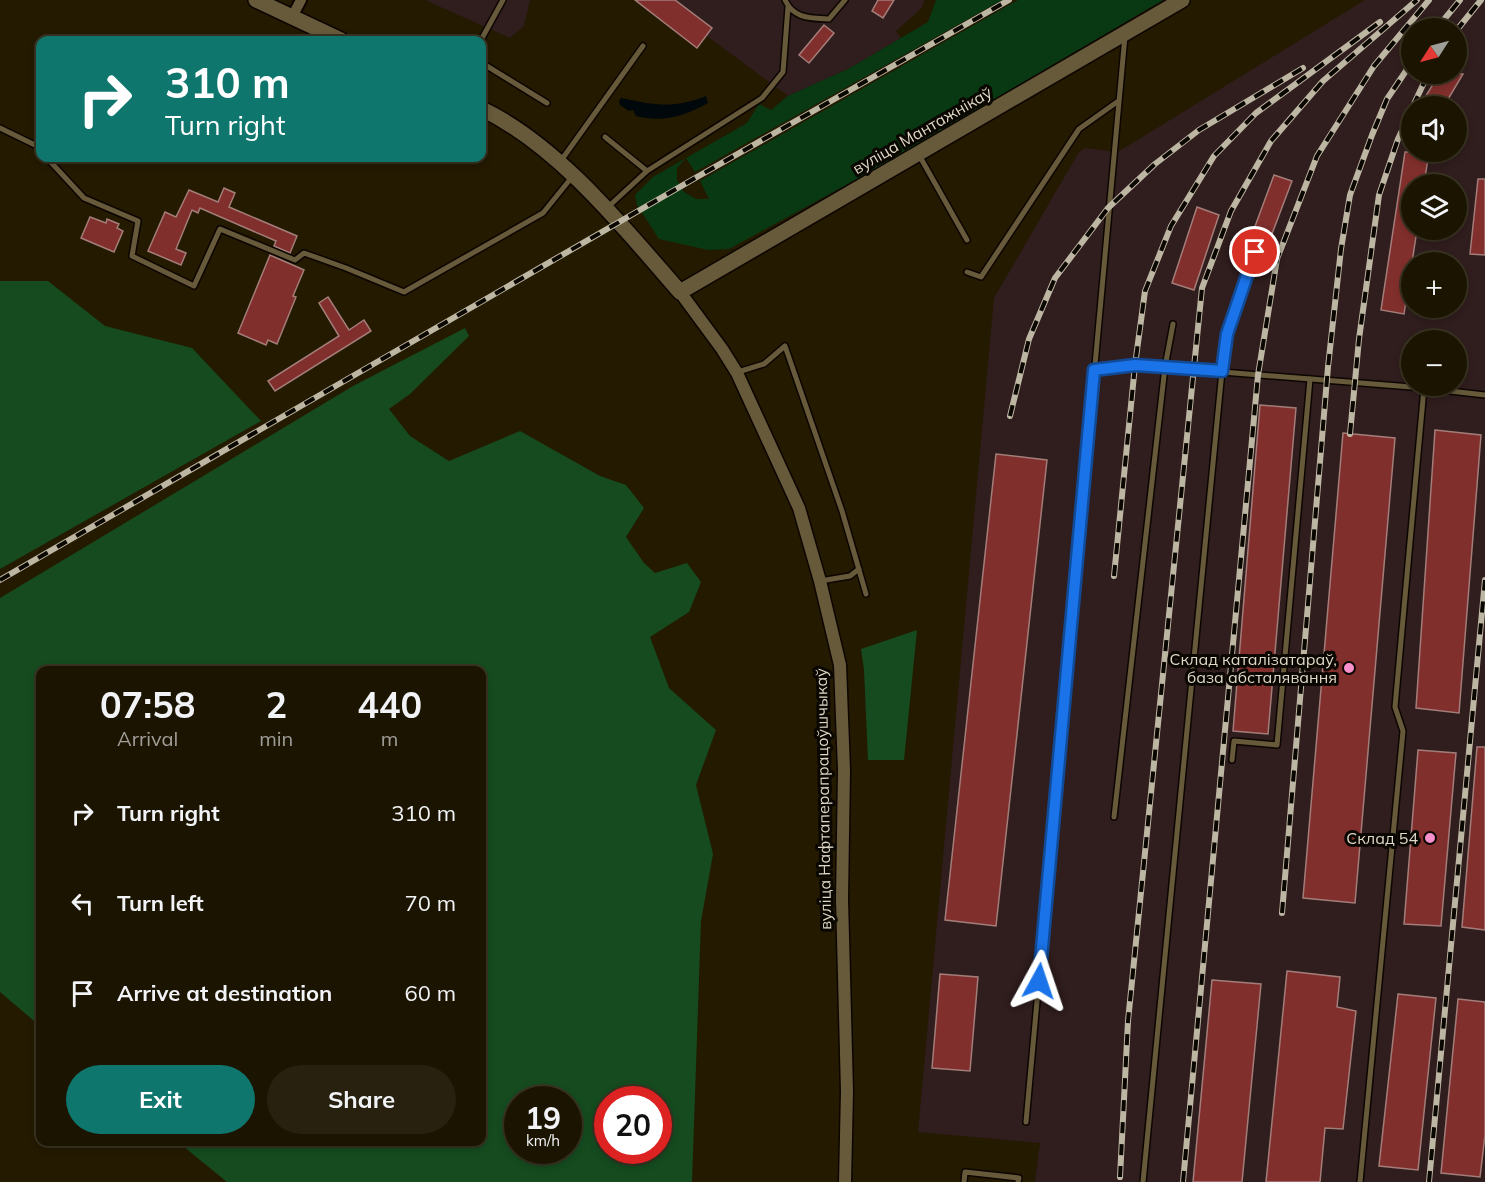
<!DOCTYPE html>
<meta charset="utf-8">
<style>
body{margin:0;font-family:Mulish,sans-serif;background:#28210f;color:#f1f3f6;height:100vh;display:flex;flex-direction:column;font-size:22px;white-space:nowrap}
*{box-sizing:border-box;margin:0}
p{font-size:20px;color:#a09e99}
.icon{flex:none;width:33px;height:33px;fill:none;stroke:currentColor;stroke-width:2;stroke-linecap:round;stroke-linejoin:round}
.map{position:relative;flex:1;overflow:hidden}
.panel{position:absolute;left:36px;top:666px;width:450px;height:480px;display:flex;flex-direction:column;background:#1b1400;border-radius:12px;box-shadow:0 3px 9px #0003,0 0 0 2px #393322}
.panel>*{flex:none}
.top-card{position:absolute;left:36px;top:36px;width:450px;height:126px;border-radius:12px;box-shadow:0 3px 9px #0003,0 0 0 2px #393322;background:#0f766e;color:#fff;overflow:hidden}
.needle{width:39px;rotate:234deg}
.tools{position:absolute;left:1401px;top:18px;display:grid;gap:12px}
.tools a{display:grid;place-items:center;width:66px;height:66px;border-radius:50%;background:#1b1400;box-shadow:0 3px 9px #0003,0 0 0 2px #393322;font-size:30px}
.speed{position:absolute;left:504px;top:1086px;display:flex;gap:12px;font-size:30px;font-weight:700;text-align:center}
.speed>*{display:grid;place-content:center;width:78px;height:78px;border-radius:50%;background:#1b1400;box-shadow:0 3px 9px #0003,0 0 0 2px #393322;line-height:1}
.speed small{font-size:15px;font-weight:400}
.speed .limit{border:9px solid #d22;background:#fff;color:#111}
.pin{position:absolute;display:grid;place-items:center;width:51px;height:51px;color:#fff;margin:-26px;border:3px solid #fff;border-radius:50%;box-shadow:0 2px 6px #0007}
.me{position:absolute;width:66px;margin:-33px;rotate:5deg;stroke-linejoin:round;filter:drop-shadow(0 0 4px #0008)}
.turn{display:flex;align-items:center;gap:21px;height:126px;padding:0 30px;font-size:27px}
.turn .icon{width:78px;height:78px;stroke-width:2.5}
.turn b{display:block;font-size:42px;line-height:51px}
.eta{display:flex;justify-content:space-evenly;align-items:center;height:102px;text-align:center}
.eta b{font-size:36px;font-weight:700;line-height:42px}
.action{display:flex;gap:12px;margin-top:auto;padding:12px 30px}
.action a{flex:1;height:69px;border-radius:36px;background:#0f766e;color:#fff;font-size:24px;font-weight:700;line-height:69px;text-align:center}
.action a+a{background:#28210f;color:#f1f3f6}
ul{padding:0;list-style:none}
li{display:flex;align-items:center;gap:18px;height:90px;padding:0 30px}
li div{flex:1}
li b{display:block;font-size:22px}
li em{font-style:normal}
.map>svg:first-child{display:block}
.industrial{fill:#301d1d;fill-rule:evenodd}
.green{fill:#083913}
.forest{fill:#154b1f;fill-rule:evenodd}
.water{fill:#00080c}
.building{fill:#812f2c;stroke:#a37d79;stroke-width:1.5}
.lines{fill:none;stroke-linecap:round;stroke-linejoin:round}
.service-casing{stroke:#0d0500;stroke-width:8}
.minor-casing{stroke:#0d0500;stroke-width:14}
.tertiary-casing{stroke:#0d0500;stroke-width:15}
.secondary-casing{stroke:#0d0500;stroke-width:18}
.service{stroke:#665a3b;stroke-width:5}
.minor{stroke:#665a3b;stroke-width:10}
.tertiary{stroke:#665a3b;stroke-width:12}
.secondary{stroke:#665a3b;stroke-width:15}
.rail-casing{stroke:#bdb6a3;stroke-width:6}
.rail{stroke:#0a0600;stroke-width:4;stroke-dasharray:11;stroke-linecap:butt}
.route-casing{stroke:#114b97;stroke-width:15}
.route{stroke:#1a73e8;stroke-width:10}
.poi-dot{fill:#f890cc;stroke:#0a0600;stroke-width:2}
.labels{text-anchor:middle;stroke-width:6;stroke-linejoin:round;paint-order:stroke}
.street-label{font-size:16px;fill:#dfd8c7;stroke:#0a0600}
.poi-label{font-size:16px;fill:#dfd8c7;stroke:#0a0600;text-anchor:end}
</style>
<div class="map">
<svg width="1485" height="1182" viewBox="0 0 1485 1182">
<rect width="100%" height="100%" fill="#241a00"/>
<g class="industrial">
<polygon points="425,0 530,0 524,26 510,38"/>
<polygon points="635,0 924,0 922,8 896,31 901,38 850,68 788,96 707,36 697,48"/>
<path d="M 1365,0 L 1485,0 L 1485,1182 L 1035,1182 L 1040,1143 L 918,1132 L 994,298 L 1079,152 L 1085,148 L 1118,152 ZM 1412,28 L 1456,28 L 1456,74 L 1412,74 ZM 1412,106 L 1456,106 L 1456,152 L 1412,152 ZM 1412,184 L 1456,184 L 1456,230 L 1412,230 ZM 1412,262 L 1456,262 L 1456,308 L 1412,308 ZM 1412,340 L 1456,340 L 1456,386 L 1412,386 Z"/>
</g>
<polygon class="green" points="936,0 1002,0 695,172 686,158 677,168 677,180 684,192 696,199 709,199 700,181 1018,0 1163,0 877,168 729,249 708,250 659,239 637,205 635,195 653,177 747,123 759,104 771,110 788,96 850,68 928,22"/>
<g class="forest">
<polygon points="0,281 48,281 105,326 192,348 261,421 0,569"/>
<path d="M 465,328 L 469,336 L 410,394 L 389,409 L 410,436 L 449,461 L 520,431 L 600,476 L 626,485 L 644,508 L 626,537 L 644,563 L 655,573 L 687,563 L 701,582 L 689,612 L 650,637 L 669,688 L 716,730 L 696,785 L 713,854 L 701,921 L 692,1182 L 227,1182 L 178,1142 L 482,1142 L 482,670 L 40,670 L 40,1026 L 0,992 L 0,598 L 353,386 ZM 518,1100 L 568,1100 L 568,1150 L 518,1150 ZM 608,1100 L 658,1100 L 658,1150 L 608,1150 Z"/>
<polygon points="917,630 904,760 868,760 864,670 861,649"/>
</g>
<path class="water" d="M 706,96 L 708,103 C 685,116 662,123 636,116 L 633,110 L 629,111 L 620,105 L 619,101 L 621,98 C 655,105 673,109 706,96 Z"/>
<g class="building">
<polygon points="635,0 675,0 712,28 697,48"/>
<polygon points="878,0 894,0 883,18 872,11"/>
<polygon points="824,25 834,33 809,63 799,55"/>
<polygon points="1439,74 1463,74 1444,106 1420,106"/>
<polygon points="1405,152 1429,152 1424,184 1412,184 1412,230 1417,230 1404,314 1381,310"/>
<polygon points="1274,175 1292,181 1264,255 1260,253 1257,248 1251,250 1247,248"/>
<polygon points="1478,179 1485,179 1485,255 1470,254"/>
<polygon points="224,188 235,193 229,207 297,236 290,253 274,246 276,241 200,208 198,213 192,210 176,249 186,253 181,265 148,251 165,212 176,217 189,190 218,202"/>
<polygon points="1197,207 1219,215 1194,290 1172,283"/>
<polygon points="90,217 106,223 107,219 119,224 117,228 123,231 114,252 81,238"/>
<polygon points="270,255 304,270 293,296 296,297 277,344 268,340 266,345 238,333"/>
<polygon points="328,297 349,330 364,320 371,331 275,391 268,381 339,336 319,303"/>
<polygon points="1260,405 1296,408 1268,734 1233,731"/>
<polygon points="1435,430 1481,435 1459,713 1416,708"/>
<polygon points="1343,433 1395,438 1355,903 1303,898"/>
<polygon points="996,454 1047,460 996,926 945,920"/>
<polygon points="1477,747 1485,747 1485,930 1462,927"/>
<polygon points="1418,750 1456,753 1441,926 1404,924"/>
<polygon points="1287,971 1340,977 1337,1007 1356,1011 1343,1129 1325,1128 1320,1182 1266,1182"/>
<polygon points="940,974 978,977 970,1071 932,1068"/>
<polygon points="1212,980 1261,984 1242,1182 1193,1182"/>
<polygon points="1398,994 1436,998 1418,1170 1379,1166"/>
<polygon points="1458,999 1485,1002 1485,1135 1480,1177 1441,1173"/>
</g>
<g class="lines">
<g class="service-casing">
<g id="service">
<path d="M 785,0 C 794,19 810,18 829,19 L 845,0"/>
<polyline points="481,40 503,0"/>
<polyline points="482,63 547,103"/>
<polyline points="0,128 35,145 40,151"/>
<polyline points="605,137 647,171"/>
<polyline points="919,155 967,240"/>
<polyline points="47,158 84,198 138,221 132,256 194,286 220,229 295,260 304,253 346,268 404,292 543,213 572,177"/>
<polyline points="560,162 643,46"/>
<polyline points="608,207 647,171 762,98 783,72 788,7"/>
<polyline points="967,272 981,277 1079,129 1117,102"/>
<polyline points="1094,370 1135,365 1424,388 1485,395"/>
<polyline points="738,372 764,364 785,346 842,511 866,594"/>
<polyline points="820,581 850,576 859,569"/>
<polyline points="1232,760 1234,741 1277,745 1310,379"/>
<polyline points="1114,817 1165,367 1173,324"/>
<polyline points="1026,1122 1125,36"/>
<polyline points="964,1182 965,1172 1019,1178 1018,1182"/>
<polyline points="1143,1182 1222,371 1227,334 1255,252"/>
<polyline points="1360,1182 1403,731 1395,707 1424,388"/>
</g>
</g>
<g class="minor-casing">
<polyline id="minor" points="292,17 301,0"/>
</g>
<g class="tertiary-casing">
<polyline id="tertiary" points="680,292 722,349 737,373 799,508 820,581 840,665 844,770 842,899 847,1091 845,1182"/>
</g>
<g class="secondary-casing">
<g id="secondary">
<polyline points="256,0 341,40"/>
<path d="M 482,109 C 559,146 624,228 680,292 L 1182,0"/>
</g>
</g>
<use href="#service" class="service"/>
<use href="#minor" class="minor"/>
<use href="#tertiary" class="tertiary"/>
<use href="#secondary" class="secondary"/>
<g class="rail-casing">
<g id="rail">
<polyline points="1437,28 1460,0"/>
<polyline points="1456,31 1481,0"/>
<polyline points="1413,106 1428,74"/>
<polyline points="1010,416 1029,339 1055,278 1108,208 1155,164 1199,130 1303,68"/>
<polyline points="1350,434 1359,339 1379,195 1398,139 1412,109"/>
<polyline points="1114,576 1135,365 1145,291 1171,226 1214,156 1256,113 1380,22"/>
<polyline points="0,580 697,177 1009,0"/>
<polyline points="1282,913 1328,367 1341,249 1350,195 1372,135 1387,99 1412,62"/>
<polyline points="1120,1177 1128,1021 1202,288 1231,211 1271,141 1323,81 1417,0"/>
<polyline points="1183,1182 1258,375 1277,259 1317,156 1374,66 1429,0"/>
<polyline points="1429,1182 1485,580"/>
</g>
</g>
<use href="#rail" class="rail"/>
</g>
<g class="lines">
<g class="route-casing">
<polyline id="route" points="1039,981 1094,370 1135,365 1222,371 1227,334 1255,252"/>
</g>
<use href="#route" class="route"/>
</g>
<g class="poi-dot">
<circle cx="1349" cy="668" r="6"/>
<circle cx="1430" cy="838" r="6"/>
</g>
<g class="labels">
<g class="street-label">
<text transform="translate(922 130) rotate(-30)" y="6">вуліца Мантажнікаў</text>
<text transform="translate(823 799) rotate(-91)" y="6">вуліца Нафтаперапрацоўшчыкаў</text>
</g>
<g class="poi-label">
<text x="1337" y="665">Склад каталізатараў,<tspan x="1337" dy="18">база абсталявання</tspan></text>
<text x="1418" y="844">Склад 54</text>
</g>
</g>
</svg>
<div class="tools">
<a><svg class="needle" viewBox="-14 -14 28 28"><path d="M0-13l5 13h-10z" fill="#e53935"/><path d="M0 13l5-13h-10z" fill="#a09e99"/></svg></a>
<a><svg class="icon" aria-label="sound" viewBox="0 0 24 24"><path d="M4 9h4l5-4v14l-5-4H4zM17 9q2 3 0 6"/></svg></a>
<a><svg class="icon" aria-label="layers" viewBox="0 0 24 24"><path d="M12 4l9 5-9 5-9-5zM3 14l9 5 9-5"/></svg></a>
<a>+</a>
<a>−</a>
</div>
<div class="speed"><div>19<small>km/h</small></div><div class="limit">20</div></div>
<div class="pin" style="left:1255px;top:252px;background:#d93025"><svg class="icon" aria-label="arrive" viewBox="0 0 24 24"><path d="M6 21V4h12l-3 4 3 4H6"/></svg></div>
<svg class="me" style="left:1039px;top:981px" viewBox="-20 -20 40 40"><path d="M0-17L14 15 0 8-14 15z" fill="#1a73e8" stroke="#fff" stroke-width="4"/></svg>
<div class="top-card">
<div class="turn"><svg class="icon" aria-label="right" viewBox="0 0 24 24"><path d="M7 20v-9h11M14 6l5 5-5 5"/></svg><div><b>310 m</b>Turn right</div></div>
</div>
<section class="panel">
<div class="eta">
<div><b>07:58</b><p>Arrival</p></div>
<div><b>2</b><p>min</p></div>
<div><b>440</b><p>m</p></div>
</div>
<ul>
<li><svg class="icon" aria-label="right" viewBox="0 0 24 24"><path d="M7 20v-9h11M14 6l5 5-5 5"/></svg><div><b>Turn right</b></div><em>310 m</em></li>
<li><svg class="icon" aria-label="left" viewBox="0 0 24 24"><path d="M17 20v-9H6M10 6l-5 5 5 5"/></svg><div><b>Turn left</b></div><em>70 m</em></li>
<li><svg class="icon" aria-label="arrive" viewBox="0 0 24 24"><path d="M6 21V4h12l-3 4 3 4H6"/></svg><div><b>Arrive at destination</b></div><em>60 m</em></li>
</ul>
<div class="action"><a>Exit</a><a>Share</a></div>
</section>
</div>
